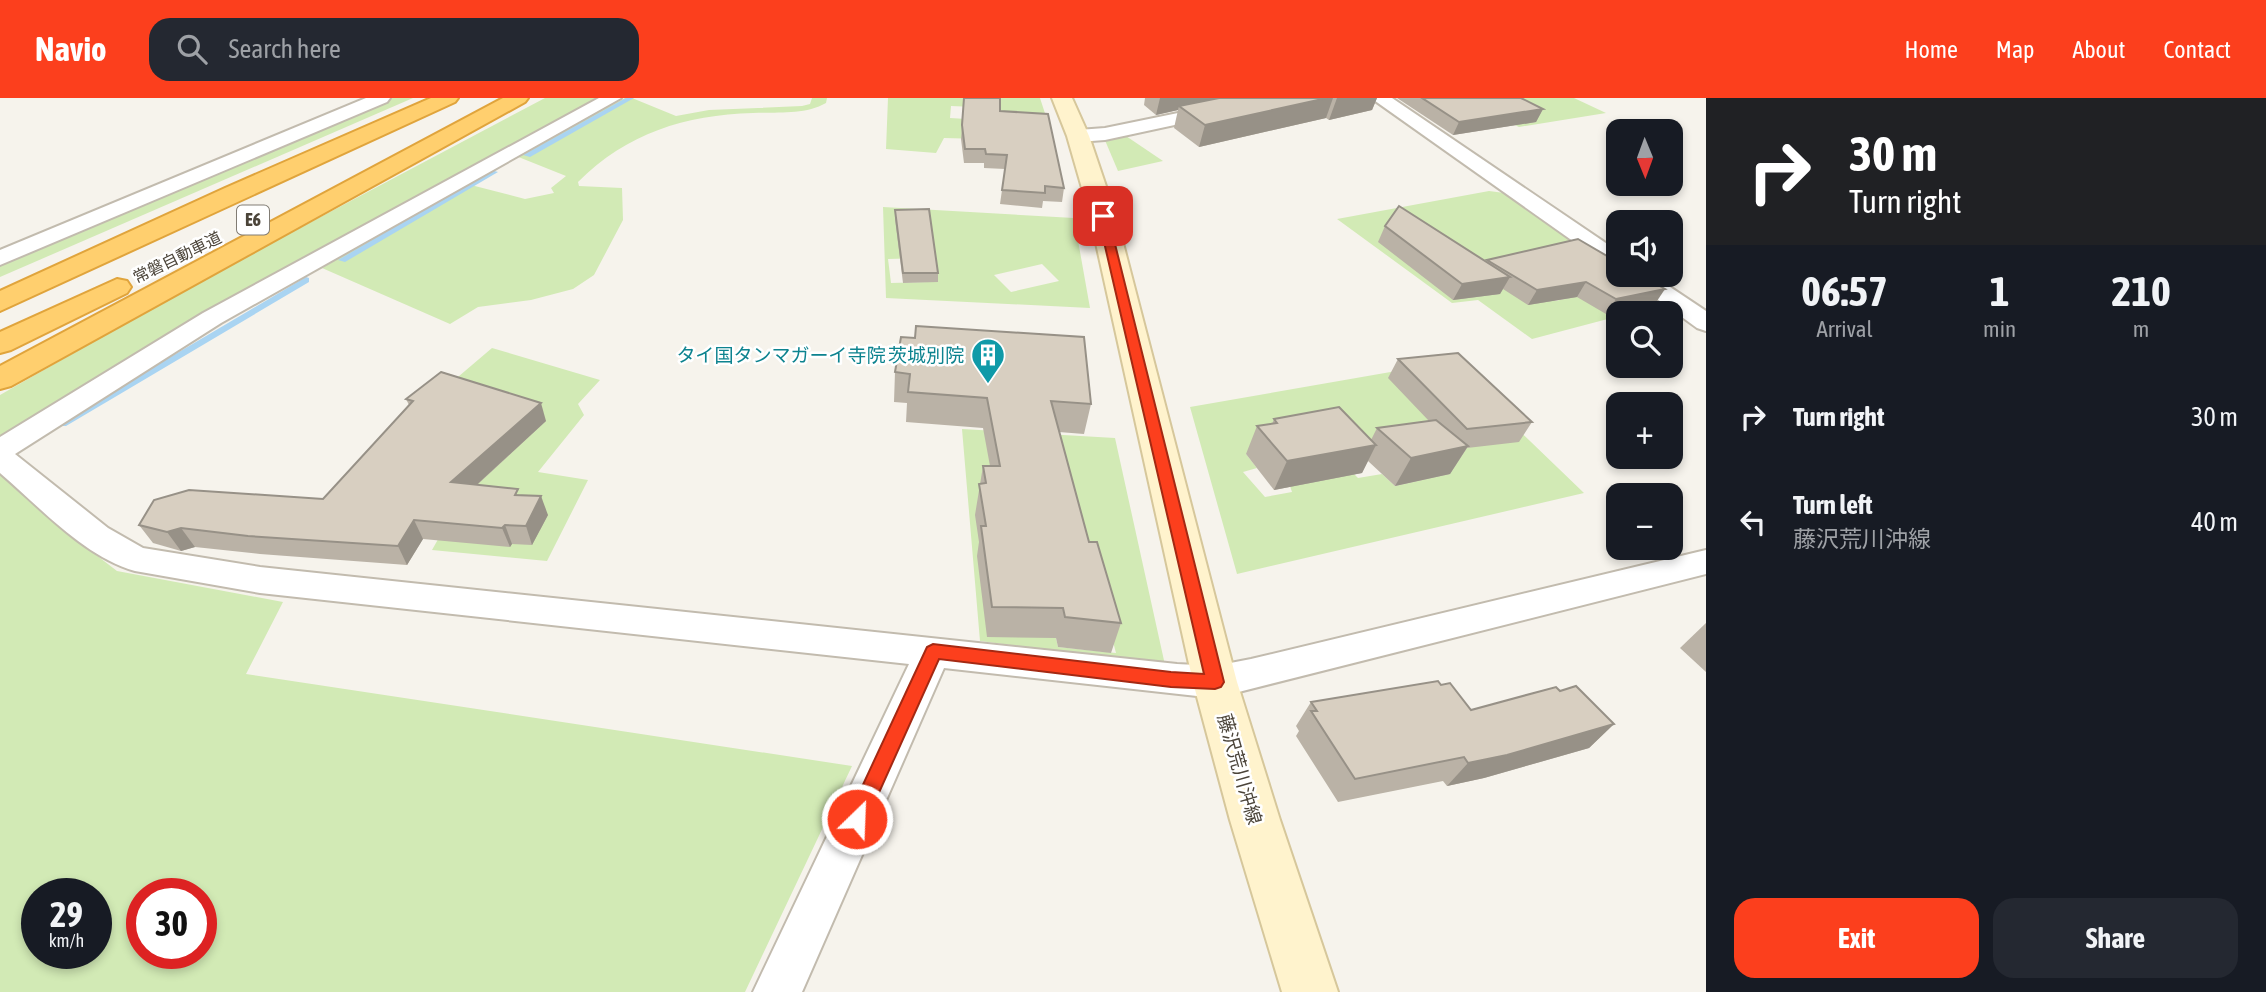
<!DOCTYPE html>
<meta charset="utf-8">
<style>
body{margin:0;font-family:"Asap Condensed","Noto Sans JP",sans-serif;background:#242831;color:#f1f3f6;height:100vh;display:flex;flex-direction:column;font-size:26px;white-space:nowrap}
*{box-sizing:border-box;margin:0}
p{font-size:23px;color:#9ea1a6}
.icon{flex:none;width:38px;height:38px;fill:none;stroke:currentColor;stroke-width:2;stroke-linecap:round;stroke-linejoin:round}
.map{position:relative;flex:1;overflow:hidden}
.sheet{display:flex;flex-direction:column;background:#171b24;width:560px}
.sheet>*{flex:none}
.banner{background:#202124;color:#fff;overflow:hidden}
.needle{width:46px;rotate:179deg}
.fabs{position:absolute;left:1606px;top:21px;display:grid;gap:14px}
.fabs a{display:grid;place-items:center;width:77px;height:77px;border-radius:14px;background:#171b24;box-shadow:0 4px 10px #0003;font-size:35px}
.speed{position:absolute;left:21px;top:780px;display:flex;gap:14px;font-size:35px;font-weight:700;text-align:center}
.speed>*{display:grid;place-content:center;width:91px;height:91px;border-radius:50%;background:#171b24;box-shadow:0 4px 10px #0003;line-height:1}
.speed small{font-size:18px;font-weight:400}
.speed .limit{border:10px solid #d22;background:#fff;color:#111}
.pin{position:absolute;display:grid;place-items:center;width:60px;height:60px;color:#fff;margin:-30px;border-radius:14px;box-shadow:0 4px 10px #0006}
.me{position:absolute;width:77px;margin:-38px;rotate:24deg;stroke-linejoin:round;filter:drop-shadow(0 0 5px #0008)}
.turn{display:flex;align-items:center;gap:24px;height:147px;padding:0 28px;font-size:32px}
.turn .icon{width:91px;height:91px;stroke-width:2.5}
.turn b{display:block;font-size:49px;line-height:60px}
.eta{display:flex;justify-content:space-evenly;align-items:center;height:119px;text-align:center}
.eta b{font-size:42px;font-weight:700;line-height:49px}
.primary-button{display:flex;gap:14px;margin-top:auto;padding:14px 28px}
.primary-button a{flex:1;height:80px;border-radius:21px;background:#fc3f1d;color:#fff;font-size:28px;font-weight:700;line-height:80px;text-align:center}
.primary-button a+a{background:#242831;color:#f1f3f6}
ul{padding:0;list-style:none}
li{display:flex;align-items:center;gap:21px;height:105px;padding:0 28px}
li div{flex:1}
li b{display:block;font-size:26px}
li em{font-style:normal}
header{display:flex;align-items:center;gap:42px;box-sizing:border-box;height:98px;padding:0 35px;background:#fc3f1d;color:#fff}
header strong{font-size:33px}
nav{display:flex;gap:38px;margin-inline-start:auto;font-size:24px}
.search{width:490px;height:63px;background:#242831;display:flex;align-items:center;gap:18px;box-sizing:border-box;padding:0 24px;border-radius:21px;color:#9ea1a6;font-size:26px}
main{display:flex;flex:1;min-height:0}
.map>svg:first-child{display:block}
.green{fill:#d2eab5;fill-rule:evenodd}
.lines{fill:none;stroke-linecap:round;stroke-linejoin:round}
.stream{fill:#a9d4f2;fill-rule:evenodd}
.minor-casing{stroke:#c2bbae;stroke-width:4}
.secondary-casing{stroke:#d6c79b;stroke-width:4}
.motorway-casing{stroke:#e0a43c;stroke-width:4}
.minor{fill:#fff;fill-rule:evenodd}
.secondary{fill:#fff3cd;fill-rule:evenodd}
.motorway{fill:#ffcf6e;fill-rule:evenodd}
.wall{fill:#bab2a6}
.shaded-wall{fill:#979187}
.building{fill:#d8cfc1;stroke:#979187;stroke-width:2}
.route{fill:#fc3f1d;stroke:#a42913;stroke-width:2}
.labels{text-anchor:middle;stroke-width:5;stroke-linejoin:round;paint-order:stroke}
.far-street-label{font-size:16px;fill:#4b4439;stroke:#fff}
.shield{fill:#fff;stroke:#817c74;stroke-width:2}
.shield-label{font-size:18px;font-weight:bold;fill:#4b4439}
.culture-label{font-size:19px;fill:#0d838f;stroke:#fff;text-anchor:end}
.street-label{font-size:19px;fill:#4b4439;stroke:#fff}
</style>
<header>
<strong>Navio</strong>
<div class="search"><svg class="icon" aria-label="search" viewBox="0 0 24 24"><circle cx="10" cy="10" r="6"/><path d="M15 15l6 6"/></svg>Search here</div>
<nav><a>Home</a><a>Map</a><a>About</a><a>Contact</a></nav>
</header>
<main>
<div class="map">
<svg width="1706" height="894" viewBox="0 0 1706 894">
<rect width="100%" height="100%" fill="#f6f3ec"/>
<g class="green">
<polygon points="392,0 413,0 0,179 0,166"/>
<polygon points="545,0 601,0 135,255 0,338 0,297 198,184"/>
<path d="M 625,0 L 632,0 L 676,18 L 709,12 L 802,8 L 810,6 L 812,0 L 827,0 L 826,5 C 805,17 777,14 753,15 C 685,17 627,35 578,84 L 579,88 L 622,90 L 623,122 L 594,177 L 573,191 L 531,202 L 478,209 L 450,226 L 322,170 L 467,86 L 525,101 L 554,95 L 551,90 L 566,78 L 516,58 Z"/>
<path d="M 888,0 L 1040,0 L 1054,43 L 944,40 L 936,55 L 886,51 ZM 951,8 L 998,10 L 983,22 L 950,20 Z"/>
<polygon points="1459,0 1574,0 1606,15 1519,29"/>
<polygon points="1123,36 1163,63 1118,73 1104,40"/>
<path d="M 1489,93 L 1512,96 L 1619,177 L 1665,206 L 1629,215 L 1619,215 L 1619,218 L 1532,241 L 1478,202 L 1452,205 L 1337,121 ZM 1519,181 L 1597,194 L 1555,203 Z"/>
<path d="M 883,109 L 1074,120 L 1090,210 L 886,200 ZM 923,160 L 928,184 L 891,185 L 888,161 ZM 1042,166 L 1059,183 L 1011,194 L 994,177 Z"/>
<polygon points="492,250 600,282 578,306 584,317 538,374 588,382 547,463 432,452 480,367 445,290"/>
<path d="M 1448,264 L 1584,395 L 1237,476 L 1190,309 ZM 1422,352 L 1449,376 L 1395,388 L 1382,376 L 1358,380 L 1354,376 L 1290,388 L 1292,394 L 1265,399 L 1243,374 L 1257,370 L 1246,356 Z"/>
<path d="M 962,331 L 1115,340 L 1165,567 L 980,543 ZM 1053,527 L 1111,536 L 1116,555 L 1058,549 Z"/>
<path d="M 0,376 L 57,427 L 117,473 L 283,504 L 246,576 L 852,668 L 745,894 L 0,894 ZM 37,796 L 96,796 L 96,856 L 37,856 ZM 142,796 L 201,796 L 201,856 L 142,856 Z"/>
</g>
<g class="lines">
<g class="stream">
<polygon points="626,0 634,0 530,59 523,57"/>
<polygon points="491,72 498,74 345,164 338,162"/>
<polygon points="306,179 309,180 309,184 66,328 58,328 57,326"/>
</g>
<g class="minor-casing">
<g id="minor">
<polygon points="366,0 390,0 387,4 0,167 0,152"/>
<path d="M 599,0 L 621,0 L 221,225 L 15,356 L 108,430 L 143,450 L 260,469 L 1177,566 L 1215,568 L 1251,561 L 1706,452 L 1706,476 L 1215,600 L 944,570 L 802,894 L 753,894 L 909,566 L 260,495 L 135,473 C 83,458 40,409 0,375 L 0,339 L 203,215 Z"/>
<polygon points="1251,0 1286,0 1277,5 1105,42 1078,44 1068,38 1078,32 1105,30"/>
<polygon points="1371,0 1392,0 1619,154 1619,172 1611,170"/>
<polygon points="1624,177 1652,177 1706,213 1706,233 1697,230"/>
</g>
</g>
<g class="secondary-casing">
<polygon id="secondary" points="1052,0 1072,0 1089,38 1116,118 1237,584 1280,722 1338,894 1282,894 1230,722 1193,584 1090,118 1067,38"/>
</g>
<g class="motorway-casing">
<g id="motorway">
<polygon points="431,0 458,0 455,4 0,213 0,193 225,90"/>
<polygon points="503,0 528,0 525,4 11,288 0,291 0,268"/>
<polygon points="117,181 127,183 131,189 127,195 11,252 0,255 0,234"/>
</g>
</g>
<use href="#minor" class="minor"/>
<use href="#secondary" class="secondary"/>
<use href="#motorway" class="motorway"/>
</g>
<g class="wall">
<polygon points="964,0 1000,13 1064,90 1062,104 1043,103 1042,110 1000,106 1005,71 984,70 984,65 964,65 961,41"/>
<polygon points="1145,0 1377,0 1372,12 1329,22 1326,20 1199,49 1174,30 1178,12 1156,17 1144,7"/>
<polygon points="1397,0 1521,0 1543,11 1536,24 1453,37"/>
<polygon points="895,112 938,175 938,184 903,185 895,121"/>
<polygon points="1385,128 1486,164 1487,162 1578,141 1655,206 1606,216 1577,199 1528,207 1503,191 1500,196 1453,202 1378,144"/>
<polygon points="901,239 1091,306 1084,336 1059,334 1089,444 1121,525 1111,555 1058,549 1056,540 987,539 977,458 979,444 975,417 983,368 990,368 983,330 906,324 907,305 894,304 895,274"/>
<polygon points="1398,261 1532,324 1519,344 1467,350 1450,376 1395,388 1368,363 1362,375 1274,392 1246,356 1257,328 1272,326 1274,321 1371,342 1377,330 1429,323 1388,280"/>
<polygon points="406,301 546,323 477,387 520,397 548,417 532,447 512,446 510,449 423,441 407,467 260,456 195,449 181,453 153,445 139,427 323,401 409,307"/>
<polygon points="1706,525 1706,574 1680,550"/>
<polygon points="1441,587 1471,612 1560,593 1614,626 1589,650 1484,680 1447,688 1443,683 1338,704 1296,638 1299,633 1296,628 1311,604"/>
</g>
<g class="shaded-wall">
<polygon points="1160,0 1238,0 1179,8 1178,12 1156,17"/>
<polygon points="1327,0 1333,0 1326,20 1199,49 1205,27"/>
<polygon points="1337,0 1377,0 1372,12 1329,22"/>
<polygon points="1543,11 1536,24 1453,37 1459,24"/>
<polygon points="1510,179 1500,196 1453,202 1462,186"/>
<polygon points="1586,184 1577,199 1528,207 1537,192"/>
<polygon points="1665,191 1655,206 1606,216 1616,201"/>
<polygon points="541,305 546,323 459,403 451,384"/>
<polygon points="1376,347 1362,375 1274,392 1287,363"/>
<polygon points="1468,348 1450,376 1395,388 1411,360"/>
<polygon points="541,398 548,417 532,447 526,428"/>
<polygon points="414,422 423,441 407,467 398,448"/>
<polygon points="505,427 512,446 510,449 502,430"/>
<polygon points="181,430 195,449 181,453 167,434"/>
<polygon points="1614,626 1589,650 1484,680 1447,688 1468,665"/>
</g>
<g class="building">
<polygon points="964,0 1000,0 1000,13 1048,16 1064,90 1045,88 1045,95 1002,92 1007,57 986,56 985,51 965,51 962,27"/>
<polygon points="1219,0 1327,0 1205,27 1179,8"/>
<polygon points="1422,0 1521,0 1543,11 1459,24"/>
<polygon points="1399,108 1510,179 1462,186 1385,128"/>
<polygon points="929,111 938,175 903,175 895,112"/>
<polygon points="1578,141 1619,165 1619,177 1640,177 1665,191 1616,201 1586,184 1537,192 1487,162"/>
<polygon points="916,228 1084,239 1091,306 1051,303 1089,444 1097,444 1121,525 1065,519 1063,510 992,509 981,428 986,428 979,386 986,385 983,368 1000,368 987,300 908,294 910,276 895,274 901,239 915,240"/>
<polygon points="1458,255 1532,324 1467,331 1398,261"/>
<polygon points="441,274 541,305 451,384 518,391 515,397 541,398 526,428 505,427 502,430 414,422 398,448 248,438 181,430 167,434 139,427 154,402 189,392 323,401 413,303 406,301"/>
<polygon points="1339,309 1376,347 1287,363 1257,328 1277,325 1274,321"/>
<polygon points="1436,322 1468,348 1411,360 1377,330"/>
<polygon points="1438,583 1441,587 1450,585 1471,612 1556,589 1560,593 1576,588 1614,626 1507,657 1468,665 1464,659 1355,681 1311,613 1317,613 1311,604"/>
</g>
<polygon class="route" points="1103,115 1108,118 1224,584 1221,589 1215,591 1171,589 939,561 864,728 857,730 850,728 847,721 927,549 933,546 1171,574 1204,576 1098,118"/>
<defs>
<g id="building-pin" transform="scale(1.75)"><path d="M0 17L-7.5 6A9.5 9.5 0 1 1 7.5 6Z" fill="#0f9aa8" stroke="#fff"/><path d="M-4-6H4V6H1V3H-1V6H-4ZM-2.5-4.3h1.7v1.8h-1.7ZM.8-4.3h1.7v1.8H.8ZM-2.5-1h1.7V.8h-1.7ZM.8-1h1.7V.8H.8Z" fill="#fff"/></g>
</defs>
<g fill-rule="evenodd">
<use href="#building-pin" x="988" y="257"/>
</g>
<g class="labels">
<g class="far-street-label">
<text transform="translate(177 159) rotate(-26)" y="6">常磐自動車道</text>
</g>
<rect class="shield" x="237" y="107.5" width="32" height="29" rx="5"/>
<g class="shield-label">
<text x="253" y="128">E6</text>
</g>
<g class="culture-label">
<text x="964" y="264">タイ国タンマガーイ寺院 茨城別院</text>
</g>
<g class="street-label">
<text transform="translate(1240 671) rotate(74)" y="7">藤沢荒川沖線</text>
</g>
</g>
</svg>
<div class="fabs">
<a><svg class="needle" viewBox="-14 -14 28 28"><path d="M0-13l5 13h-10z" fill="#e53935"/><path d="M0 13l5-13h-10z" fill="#9ea1a6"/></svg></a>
<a><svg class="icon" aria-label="sound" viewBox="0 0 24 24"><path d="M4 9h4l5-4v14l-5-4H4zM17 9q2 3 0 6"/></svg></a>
<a><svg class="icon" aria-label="search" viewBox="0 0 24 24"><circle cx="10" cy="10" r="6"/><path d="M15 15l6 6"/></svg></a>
<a>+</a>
<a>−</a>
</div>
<div class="speed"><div>29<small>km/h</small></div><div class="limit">30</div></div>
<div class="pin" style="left:1103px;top:118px;background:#d93025"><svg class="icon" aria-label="arrive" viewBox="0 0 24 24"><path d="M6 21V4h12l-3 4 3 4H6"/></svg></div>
<svg class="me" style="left:857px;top:721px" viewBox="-20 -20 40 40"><circle r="17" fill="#fc3f1d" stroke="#fff" stroke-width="3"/><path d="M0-11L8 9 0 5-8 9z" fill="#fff"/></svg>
</div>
<section class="sheet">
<div class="banner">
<div class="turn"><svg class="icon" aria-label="right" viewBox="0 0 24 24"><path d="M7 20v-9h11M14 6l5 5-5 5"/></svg><div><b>30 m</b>Turn right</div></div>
</div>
<div class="eta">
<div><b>06:57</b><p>Arrival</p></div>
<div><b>1</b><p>min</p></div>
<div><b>210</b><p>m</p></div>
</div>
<ul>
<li><svg class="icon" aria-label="right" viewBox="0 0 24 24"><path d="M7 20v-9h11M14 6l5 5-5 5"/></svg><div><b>Turn right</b></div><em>30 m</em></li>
<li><svg class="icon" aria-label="left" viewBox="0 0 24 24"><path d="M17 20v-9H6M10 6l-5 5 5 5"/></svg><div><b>Turn left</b><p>藤沢荒川沖線</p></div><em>40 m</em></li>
</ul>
<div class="primary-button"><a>Exit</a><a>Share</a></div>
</section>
</main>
